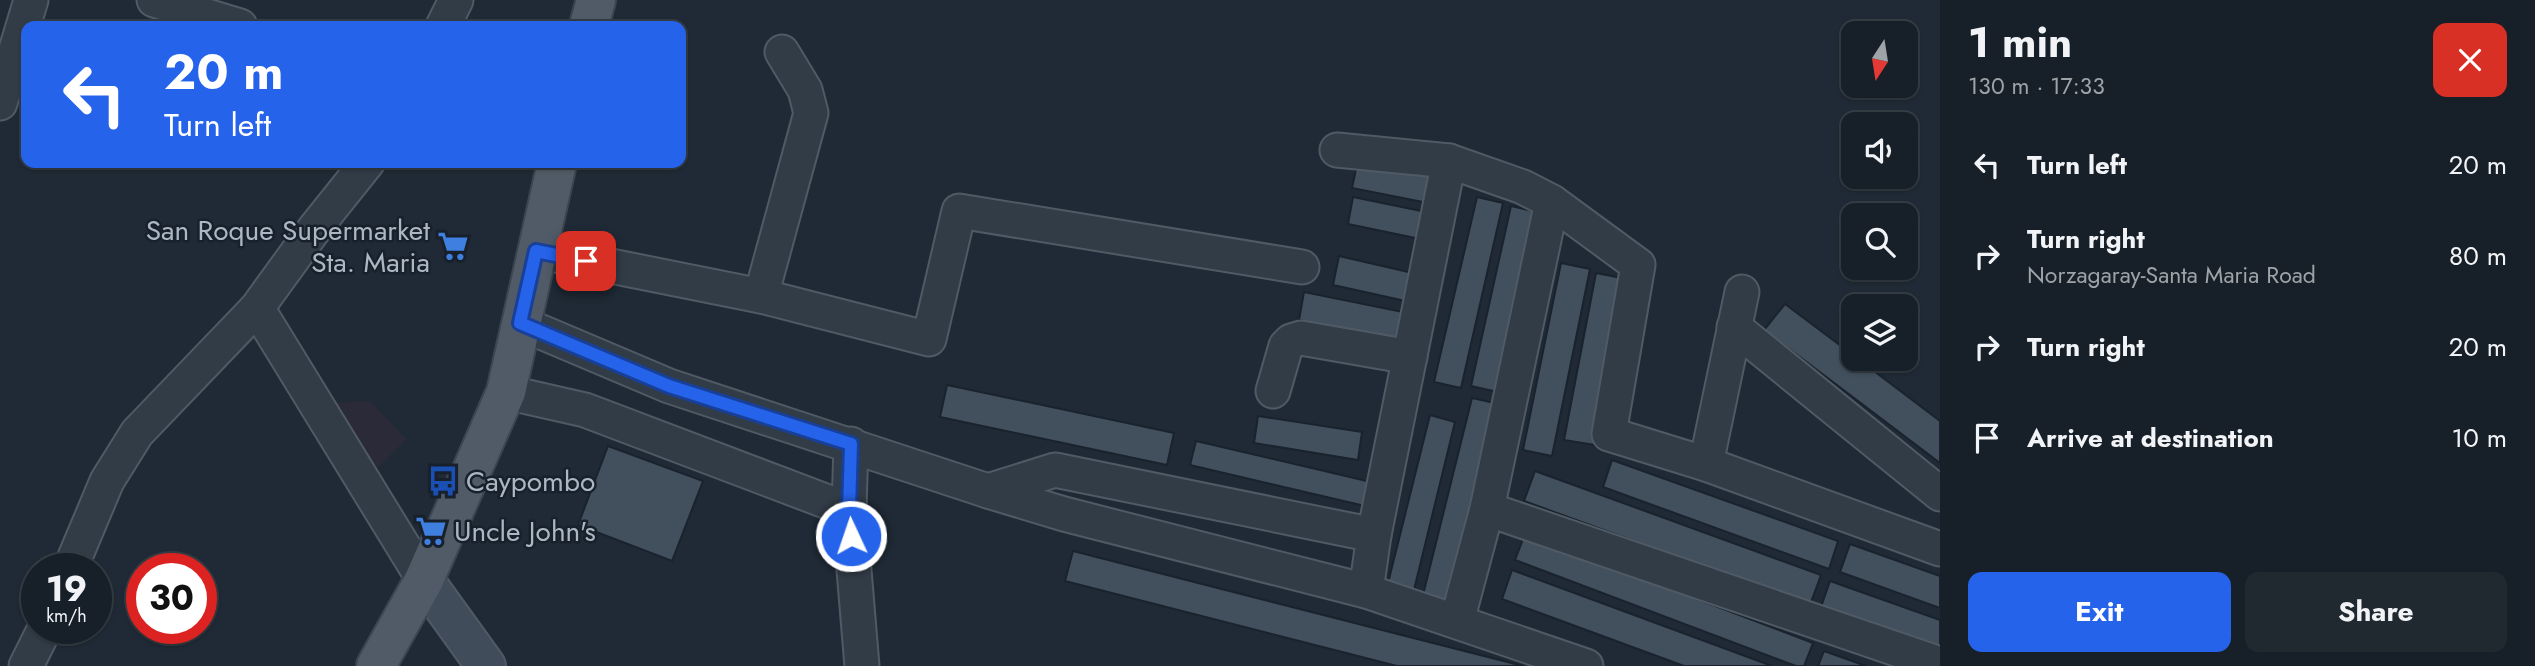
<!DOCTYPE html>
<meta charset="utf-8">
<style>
body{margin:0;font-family:Jost,sans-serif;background:#202830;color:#f1f3f6;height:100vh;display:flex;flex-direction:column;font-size:26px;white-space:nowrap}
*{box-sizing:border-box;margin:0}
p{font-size:23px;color:#9ea3a8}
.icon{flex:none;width:38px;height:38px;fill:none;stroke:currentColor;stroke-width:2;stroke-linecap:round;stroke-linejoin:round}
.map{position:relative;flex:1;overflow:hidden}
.panel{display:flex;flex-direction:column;background:#172028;width:595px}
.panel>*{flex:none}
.guide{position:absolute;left:21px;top:21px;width:665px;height:147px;border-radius:14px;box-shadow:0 2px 5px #0004,0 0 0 2px #363e45;background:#2563eb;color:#fff;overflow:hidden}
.needle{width:46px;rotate:192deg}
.controls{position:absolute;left:1841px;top:21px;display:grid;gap:14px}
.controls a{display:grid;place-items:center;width:77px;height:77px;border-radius:14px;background:#172028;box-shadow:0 2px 5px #0004,0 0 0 2px #363e45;font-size:35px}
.speed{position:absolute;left:21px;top:553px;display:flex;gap:14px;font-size:35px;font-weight:700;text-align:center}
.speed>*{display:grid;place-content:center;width:91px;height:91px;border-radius:50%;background:#172028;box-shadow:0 2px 5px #0004,0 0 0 2px #363e45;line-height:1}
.speed small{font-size:18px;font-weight:400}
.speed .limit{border:10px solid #d22;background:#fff;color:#111}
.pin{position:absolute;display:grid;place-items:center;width:60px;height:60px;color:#fff;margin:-30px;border-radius:14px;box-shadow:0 4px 10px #0006}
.me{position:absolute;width:77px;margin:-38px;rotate:357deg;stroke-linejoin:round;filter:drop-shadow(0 0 5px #0008)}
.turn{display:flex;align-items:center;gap:24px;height:147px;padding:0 28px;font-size:32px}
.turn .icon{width:91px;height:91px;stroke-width:2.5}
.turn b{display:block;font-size:49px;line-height:60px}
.round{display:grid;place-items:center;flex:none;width:74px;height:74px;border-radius:14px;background:#202830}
.head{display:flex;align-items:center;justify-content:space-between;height:119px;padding:0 28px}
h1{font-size:42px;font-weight:700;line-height:52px}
.button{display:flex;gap:14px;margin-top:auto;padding:14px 28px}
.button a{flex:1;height:80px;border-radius:14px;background:#2563eb;color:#fff;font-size:28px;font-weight:700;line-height:80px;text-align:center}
.button a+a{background:#202830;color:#f1f3f6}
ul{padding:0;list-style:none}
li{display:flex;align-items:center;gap:21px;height:91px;padding:0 28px}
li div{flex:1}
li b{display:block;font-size:26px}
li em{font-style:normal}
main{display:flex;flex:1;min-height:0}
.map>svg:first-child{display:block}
.medical{fill:#2b2a38}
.building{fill:#42505e;stroke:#1a232d;stroke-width:2}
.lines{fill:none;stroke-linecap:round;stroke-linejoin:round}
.street-casing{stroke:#505a65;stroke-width:37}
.secondary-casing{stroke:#505a65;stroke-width:42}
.primary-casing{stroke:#3c4550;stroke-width:42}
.street{stroke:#323c47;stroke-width:33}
.secondary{stroke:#404c5a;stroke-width:38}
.primary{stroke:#505b67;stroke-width:38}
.route-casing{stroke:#184099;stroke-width:18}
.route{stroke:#2563eb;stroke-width:12}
.labels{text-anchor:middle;stroke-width:5;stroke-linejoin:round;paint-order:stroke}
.poi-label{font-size:28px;fill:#acb7c4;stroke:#18212b;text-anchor:start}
</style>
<main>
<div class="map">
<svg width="1940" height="666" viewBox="0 0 1940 666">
<rect width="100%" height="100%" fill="#1f2a36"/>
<polygon class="medical" points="370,401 406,439 371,475 313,404"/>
<g class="building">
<polygon points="1358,160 1439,175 1433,204 1352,188"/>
<polygon points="1353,197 1431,213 1425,240 1348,224"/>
<polygon points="1477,197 1503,203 1461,388 1434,382"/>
<polygon points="1511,206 1542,213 1502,393 1471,386"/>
<polygon points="1339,256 1417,274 1410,302 1333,285"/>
<polygon points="1561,263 1590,269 1552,456 1523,450"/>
<polygon points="1596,273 1627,279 1595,445 1564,440"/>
<polygon points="1304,292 1408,313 1403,342 1299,320"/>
<polygon points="1785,304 1853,355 1853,359 1858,359 1940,421 1940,463 1764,330"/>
<polygon points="947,385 1174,433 1167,465 940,417"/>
<polygon points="1472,398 1499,404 1449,602 1423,595"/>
<polygon points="1430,415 1455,422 1413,594 1387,587"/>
<polygon points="1258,416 1362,432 1358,460 1254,443"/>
<polygon points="1196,441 1371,482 1365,506 1190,465"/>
<polygon points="608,446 703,481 672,561 578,525"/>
<polygon points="1612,460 1838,541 1829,569 1603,487"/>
<polygon points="1535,471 1821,575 1810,605 1524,501"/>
<polygon points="1525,534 1813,643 1804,666 1796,666 1515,560"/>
<polygon points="1850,544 1940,576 1940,608 1840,572"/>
<polygon points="1073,551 1523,666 1397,666 1065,581"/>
<polygon points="1512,570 1772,666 1684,666 1502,599"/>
<polygon points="1830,581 1940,620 1940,649 1821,607"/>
<polygon points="1824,651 1866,666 1818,666"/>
</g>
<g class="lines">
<g class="street-casing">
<g id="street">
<polyline points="154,0 240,26"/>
<polyline points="443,26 456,0"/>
<polyline points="0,103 31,0"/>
<polyline points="1337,150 1449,161 1523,187 1552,202 1638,265 1609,434 1706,464 1940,549"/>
<polyline points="536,251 761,296 929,339 959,211 1302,267"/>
<polyline points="761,296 811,113 805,90 782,52"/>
<polyline points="257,308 424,580"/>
<polyline points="520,323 669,386 988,491 1064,514 1366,591 1586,666"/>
<polyline points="1734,327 1940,494"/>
<polyline points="1273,391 1286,346 1291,341 1301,338 1410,357"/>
<polyline points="506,392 585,410 849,510"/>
<polyline points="851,444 849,510 862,666"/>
<polyline points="1706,464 1742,292"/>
<polyline points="988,491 1055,470 1374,535"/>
<polyline points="1487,509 1940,664"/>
<polyline points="70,569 107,481 137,433 257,308 315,228 367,163"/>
<polyline points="1366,591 1374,535 1449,161"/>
<polyline points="1457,621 1487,509 1552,202"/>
<polyline points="26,666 45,628"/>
</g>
</g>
<g class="secondary-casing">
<polyline id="secondary" points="424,580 486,666"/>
</g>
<g class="primary-casing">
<g id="primary">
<polyline points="589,26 596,0"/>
<polyline points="376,666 424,580 506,392 557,163"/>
</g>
</g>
<use href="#street" class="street"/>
<use href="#secondary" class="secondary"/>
<use href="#primary" class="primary"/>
</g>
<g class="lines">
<g class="route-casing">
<polyline id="route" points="586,261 536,251 520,323 669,386 851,444 849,510 851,536"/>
</g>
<use href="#route" class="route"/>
</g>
<defs>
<g id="supermarket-bare" transform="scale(2.415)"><path d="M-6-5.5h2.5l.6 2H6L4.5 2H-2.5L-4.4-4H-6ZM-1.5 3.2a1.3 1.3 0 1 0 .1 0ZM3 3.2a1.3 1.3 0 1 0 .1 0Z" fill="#3f7fe0" stroke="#18212b" stroke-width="2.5" paint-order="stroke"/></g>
<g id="bus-bare" transform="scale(2.415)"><path d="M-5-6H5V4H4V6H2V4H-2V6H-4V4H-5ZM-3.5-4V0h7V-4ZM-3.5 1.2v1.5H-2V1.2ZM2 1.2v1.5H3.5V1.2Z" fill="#1a4fb4" stroke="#18212b" stroke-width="2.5" paint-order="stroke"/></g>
</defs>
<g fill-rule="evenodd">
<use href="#supermarket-bare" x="453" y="246"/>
<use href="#bus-bare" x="443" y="481"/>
<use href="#supermarket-bare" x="431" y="531"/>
</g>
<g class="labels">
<g class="poi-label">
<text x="430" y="240" text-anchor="end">San Roque Supermarket<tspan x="430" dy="32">Sta. Maria</tspan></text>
<text x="466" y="491">Caypombo</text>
<text x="454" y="541">Uncle John's</text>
</g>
</g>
</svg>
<div class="controls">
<a><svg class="needle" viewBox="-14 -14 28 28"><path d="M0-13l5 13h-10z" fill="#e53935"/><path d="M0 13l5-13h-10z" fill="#9ea3a8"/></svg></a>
<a><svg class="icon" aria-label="sound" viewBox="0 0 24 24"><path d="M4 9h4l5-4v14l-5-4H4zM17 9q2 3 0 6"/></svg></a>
<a><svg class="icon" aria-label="search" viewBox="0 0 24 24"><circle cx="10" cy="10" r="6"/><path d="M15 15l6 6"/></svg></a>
<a><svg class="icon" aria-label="layers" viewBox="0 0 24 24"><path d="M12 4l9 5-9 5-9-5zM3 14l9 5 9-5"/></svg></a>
</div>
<div class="speed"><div>19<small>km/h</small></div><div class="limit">30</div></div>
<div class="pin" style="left:586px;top:261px;background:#d93025"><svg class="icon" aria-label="arrive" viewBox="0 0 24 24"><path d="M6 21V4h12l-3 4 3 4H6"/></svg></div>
<svg class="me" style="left:851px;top:536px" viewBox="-20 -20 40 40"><circle r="17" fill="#2563eb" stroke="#fff" stroke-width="3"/><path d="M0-11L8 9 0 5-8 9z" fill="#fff"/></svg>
<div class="guide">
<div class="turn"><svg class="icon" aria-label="left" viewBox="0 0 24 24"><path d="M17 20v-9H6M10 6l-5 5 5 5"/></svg><div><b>20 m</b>Turn left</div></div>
</div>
</div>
<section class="panel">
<div class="head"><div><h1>1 min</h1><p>130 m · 17:33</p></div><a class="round" style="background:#d93025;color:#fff"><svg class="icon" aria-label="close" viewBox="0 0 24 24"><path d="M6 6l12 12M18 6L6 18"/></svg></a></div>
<ul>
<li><svg class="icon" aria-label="left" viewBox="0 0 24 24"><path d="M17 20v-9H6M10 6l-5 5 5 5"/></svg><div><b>Turn left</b></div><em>20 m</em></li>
<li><svg class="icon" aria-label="right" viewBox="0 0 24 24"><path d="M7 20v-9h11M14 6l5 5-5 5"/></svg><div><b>Turn right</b><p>Norzagaray-Santa Maria Road</p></div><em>80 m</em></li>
<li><svg class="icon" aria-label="right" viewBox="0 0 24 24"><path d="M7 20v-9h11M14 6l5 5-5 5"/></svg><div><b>Turn right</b></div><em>20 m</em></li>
<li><svg class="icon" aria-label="arrive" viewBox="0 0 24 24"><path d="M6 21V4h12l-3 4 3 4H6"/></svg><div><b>Arrive at destination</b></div><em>10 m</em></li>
</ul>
<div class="button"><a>Exit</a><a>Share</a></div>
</section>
</main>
